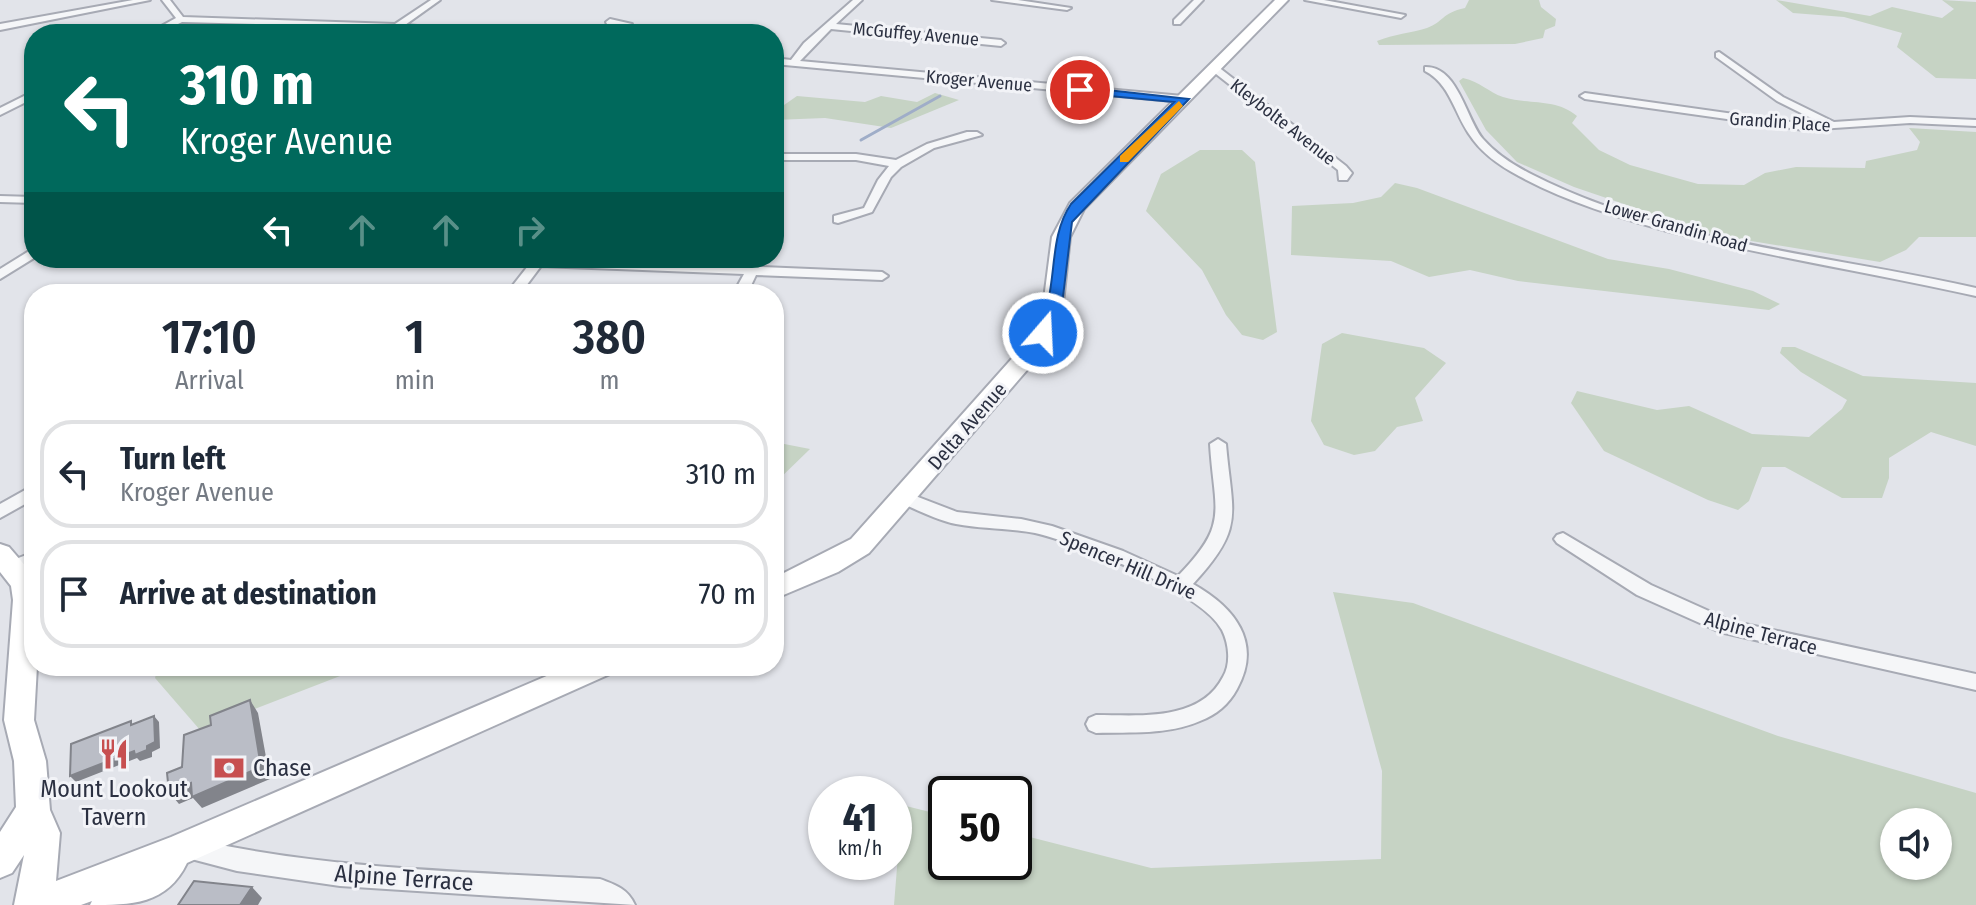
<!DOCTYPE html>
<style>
body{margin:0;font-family:"Fira Sans Condensed",sans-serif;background:#f2f2f3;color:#1f2937;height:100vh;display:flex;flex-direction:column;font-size:30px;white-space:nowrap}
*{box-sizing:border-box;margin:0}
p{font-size:26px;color:#747a83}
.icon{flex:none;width:44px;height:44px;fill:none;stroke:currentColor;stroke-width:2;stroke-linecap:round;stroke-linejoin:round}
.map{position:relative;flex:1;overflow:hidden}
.details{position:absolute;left:24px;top:284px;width:760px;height:392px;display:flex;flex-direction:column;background:#fff;border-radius:32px;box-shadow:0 2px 6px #0004}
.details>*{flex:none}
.hud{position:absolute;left:24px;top:24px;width:760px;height:244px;border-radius:32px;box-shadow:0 2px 6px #0004;background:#00695c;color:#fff;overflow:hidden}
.tools{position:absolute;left:1880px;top:808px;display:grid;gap:16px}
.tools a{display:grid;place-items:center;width:72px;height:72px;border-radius:50%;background:#fff;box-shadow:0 2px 6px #0004;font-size:40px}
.speed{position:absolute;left:808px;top:776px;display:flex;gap:16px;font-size:40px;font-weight:700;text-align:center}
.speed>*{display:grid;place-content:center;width:104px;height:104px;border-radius:50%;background:#fff;box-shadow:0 2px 6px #0004;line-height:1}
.speed small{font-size:20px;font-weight:400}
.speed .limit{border:4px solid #111;border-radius:12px;background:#fff;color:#111}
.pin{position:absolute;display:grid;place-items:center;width:68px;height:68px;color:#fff;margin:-34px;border:4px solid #fff;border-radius:50%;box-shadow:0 2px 8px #0007}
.me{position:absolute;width:88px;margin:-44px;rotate:19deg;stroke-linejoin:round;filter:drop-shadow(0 0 6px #0008)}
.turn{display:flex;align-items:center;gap:28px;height:168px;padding:0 24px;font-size:36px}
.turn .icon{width:104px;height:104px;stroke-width:2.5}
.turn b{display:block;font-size:56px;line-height:68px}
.lanes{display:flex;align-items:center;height:76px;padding:0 24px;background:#0003;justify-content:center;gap:40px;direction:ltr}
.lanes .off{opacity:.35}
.eta{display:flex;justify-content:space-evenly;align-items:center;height:136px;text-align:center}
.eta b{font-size:48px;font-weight:600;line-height:56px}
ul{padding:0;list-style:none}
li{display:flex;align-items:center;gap:24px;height:108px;margin:0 16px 12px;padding:0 8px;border:4px solid #e0e1e3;border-radius:32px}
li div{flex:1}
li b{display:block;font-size:30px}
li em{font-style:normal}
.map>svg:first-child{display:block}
.green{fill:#c6d3c4;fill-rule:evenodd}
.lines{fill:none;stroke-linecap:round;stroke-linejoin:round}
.stream{stroke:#9fadc8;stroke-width:3}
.street-casing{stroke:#a7aab4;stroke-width:4}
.secondary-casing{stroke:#a7aab4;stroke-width:4}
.street{fill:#f5f6f8;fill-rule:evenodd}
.secondary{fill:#fff;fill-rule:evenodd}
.shaded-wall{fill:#82848b}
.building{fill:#babdc6;stroke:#82848b;stroke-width:2}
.route{fill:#1a73e8;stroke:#114b97;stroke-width:2}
.slow{fill:#f59e0b}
.labels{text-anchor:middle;stroke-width:6;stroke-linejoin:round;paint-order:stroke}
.far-street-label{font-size:18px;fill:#2b3041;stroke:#f2f3f7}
.street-label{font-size:20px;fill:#2b3041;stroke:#f2f3f7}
.near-poi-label{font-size:24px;fill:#2b3041;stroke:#f2f3f7;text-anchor:start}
.near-street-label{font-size:24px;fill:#2b3041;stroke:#f2f3f7}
</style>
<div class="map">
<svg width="1976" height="905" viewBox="0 0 1976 905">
<rect width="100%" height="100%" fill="#e2e4ea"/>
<g class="green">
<path d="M 1469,0 L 1539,0 L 1541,7 L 1556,19 L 1555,26 L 1545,30 L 1543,38 L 1515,44 L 1379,45 L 1377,41 C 1394,34 1411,33 1427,28 C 1444,22 1441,13 1465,8 Z"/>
<polygon points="1776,0 1870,16 1892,7 1942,18 1954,9 1942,0 1976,2 1976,79 1936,78 1897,47 1902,33 1844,17 1793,13"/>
<path d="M 1463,78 C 1481,82 1488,92 1503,97 C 1528,105 1556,98 1577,116 L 1572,123 L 1599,150 L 1630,165 L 1698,184 L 1744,185 L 1765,173 L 1796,167 L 1865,168 L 1866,161 L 1917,150 L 1920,142 L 1909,128 L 1976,132 L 1976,237 L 1919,237 L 1906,250 L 1880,262 L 1715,235 L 1574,187 L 1517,162 L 1486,130 L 1459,81 Z"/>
<polygon points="935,93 959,100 891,128 825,118 774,120 774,112 797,96 865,102 881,96 917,102"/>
<polygon points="1200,150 1242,150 1255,162 1277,332 1263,340 1242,335 1226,315 1202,270 1146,211 1161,174"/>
<polygon points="1395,183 1417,188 1608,259 1669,269 1753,291 1780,304 1769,310 1518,281 1470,270 1429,277 1391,261 1291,255 1292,206 1353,203 1381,197"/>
<polygon points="1342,333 1424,348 1446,363 1415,398 1423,421 1397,427 1375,451 1354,455 1324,445 1311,421 1322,344"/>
<polygon points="1782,347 1795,347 1863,376 1976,383 1976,446 1931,432 1889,458 1889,478 1882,498 1842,498 1785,467 1762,467 1749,501 1738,510 1708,500 1604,451 1571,403 1577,391 1657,410 1689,406 1752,434 1809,437 1842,409 1847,400 1801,372 1780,353"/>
<polygon points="774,442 810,449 774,484"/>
<path d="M 1333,592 L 1413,603 L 1778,736 L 1976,793 L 1976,905 L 894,905 L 902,805 L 946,816 L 946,862 L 1014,862 L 1014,833 L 1151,868 L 1381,859 L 1382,771 ZM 1894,822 L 1938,822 L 1938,866 L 1894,866 Z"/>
<polygon points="158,666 366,666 200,730 155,678"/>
</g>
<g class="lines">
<polyline class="stream" points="861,140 940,96"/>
<g class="street-casing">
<g id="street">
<polygon points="133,0 150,0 0,30 0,24"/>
<polygon points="162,0 170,0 183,17 395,24 431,0 440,0 405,25 477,31 481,34 448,34 364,27 182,22 158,34 147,34 176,18"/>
<polygon points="853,0 862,0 836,24 1001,40 1005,43 1001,46 831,29 800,61 1183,96 1188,99 1183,102 774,64 774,58 791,60 804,43"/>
<polygon points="992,0 1018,0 1071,8 1067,10"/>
<polygon points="1194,0 1203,0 1180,24 1174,24 1174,20"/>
<polygon points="1305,0 1324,0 1405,15 1401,18"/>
<polygon points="610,19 632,24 630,34 622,34 624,28 607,24 606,22"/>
<polygon points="1719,52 1783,97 1834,122 1910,117 1976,120 1976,126 1910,123 1804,130 1585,99 1580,96 1585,93 1804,124 1821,123 1777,101 1716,57 1716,53"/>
<polygon points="1211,66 1217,66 1346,166 1352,173 1347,180 1339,180 1338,170 1211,70"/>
<path d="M 1425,67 C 1458,66 1466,119 1483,139 C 1497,155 1515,166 1533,175 C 1666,243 1831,255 1976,288 L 1976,296 C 1873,273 1769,257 1667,231 C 1617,217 1565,201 1519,176 C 1500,166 1481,153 1469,134 C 1454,112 1450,84 1425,71 Z"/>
<polygon points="34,91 34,98 0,115 0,108"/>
<polygon points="967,132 977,132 982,135 934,148 901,167 891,177 872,212 838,223 834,222 834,216 864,208 878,180 889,166 856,160 774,160 774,154 856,154 896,160 927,144"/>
<polygon points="0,196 34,197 34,203 0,202"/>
<polygon points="34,248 34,258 0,279 0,269"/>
<polygon points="419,258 547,258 882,272 888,276 882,280 756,275 747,294 733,294 744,274 541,266 520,294 506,294 528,266 425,262"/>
<path d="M 1218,439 L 1226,444 C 1232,515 1246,527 1193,584 C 1234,607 1263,642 1237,689 C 1229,704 1216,715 1200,721 C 1168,735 1131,732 1096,733 L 1089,730 L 1086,724 L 1089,718 L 1096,715 C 1139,715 1200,722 1223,677 C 1231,664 1229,644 1222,630 C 1202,592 1078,543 1035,533 C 1009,528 982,529 956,524 C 936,520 918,510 899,502 L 897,498 L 905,492 L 957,512 L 1021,519 L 1052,526 L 1123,551 L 1178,576 C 1230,523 1214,512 1210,444 Z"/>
<polygon points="34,485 34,499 0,518 0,504"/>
<polygon points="1563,533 1651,585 1731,621 1976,674 1976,690 1720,632 1637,595 1557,543 1554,539 1557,535"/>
<polygon points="34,552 34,565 14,574 8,572 5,567 8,562"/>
<path d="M 188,838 C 324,869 461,872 600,879 C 616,885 628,889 635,905 L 340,886 L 237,871 L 180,856 L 177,849 L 180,842 Z"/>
</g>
</g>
<g class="secondary-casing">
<g id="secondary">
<polygon points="1275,0 1288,0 1084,209 1070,237 1061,322 1040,355 869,553 838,572 774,599 774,578 851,539 1024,345 1041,322 1052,237 1070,203"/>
<path d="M 0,544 L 9,547 L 34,576 L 34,666 L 37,666 L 34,720 L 46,761 L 50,810 L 60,833 L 56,881 L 171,837 L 570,666 L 615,666 L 610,674 L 187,863 C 167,905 131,905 90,905 L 92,901 L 81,905 L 14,905 L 24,855 L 12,873 L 0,878 L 0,832 L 16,807 L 14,761 L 4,720 L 13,600 L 11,586 L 0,572 Z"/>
</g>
</g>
<use href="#street" class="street"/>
<use href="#secondary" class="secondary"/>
</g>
<g class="shaded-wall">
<polygon points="250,700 258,713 270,779 202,808 193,798 179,804 169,792 191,783"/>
<polygon points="154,716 159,722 160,748 152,752 152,757 140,761 137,758 76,782 70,776"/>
<polygon points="252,887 262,898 258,905 240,905"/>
</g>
<g class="building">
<polygon points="250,700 261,767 192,797 191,783 169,792 167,773 182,767 184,735 211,725 210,716"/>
<polygon points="154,716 155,742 147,746 147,750 135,755 134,751 70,776 71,744 131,721 131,725"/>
<polygon points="194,881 252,887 240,905 178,905"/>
</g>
<path class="route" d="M 1080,87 L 1189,99 L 1072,222 L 1062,305 L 1059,322 L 1049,336 L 1043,338 L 1035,333 C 1061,295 1045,242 1071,204 L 1174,102 L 1077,93 Z"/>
<polygon class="slow" points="1179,101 1183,106 1128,162 1120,162 1120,156"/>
<defs>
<g id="restaurant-bare" transform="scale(2.4)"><path d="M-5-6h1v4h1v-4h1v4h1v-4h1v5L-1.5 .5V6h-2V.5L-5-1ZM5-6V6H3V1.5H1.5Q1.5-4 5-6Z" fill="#c74f50" stroke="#f2f3f7" stroke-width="2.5" paint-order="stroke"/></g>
<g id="bank-bare" transform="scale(2.4)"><path d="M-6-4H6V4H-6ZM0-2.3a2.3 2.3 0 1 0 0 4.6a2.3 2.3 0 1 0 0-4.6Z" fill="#c74f50" stroke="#f2f3f7" stroke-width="2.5" paint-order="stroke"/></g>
</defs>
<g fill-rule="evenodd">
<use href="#restaurant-bare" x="114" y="754"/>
<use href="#bank-bare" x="229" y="768"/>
</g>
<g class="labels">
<g class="far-street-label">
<text transform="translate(916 34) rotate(5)" y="6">McGuffey Avenue</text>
<text transform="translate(979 81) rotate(5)" y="6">Kroger Avenue</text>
<text transform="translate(1283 122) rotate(38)" y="6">Kleybolte Avenue</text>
<text transform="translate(1780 122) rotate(4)" y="6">Grandin Place</text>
<text transform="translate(1676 226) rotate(16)" y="6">Lower Grandin Road</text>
</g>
<g class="street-label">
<text transform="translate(967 426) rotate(-49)" y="7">Delta Avenue</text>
<text transform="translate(1128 565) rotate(23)" y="7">Spencer Hill Drive</text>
<text transform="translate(1761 633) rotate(15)" y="7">Alpine Terrace</text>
</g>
<g class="near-poi-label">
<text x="253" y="776">Chase</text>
<text x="114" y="797" text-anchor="middle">Mount Lookout<tspan x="114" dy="28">Tavern</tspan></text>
</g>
<g class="near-street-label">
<text transform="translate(404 878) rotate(4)" y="8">Alpine Terrace</text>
</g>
</g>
</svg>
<div class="tools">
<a><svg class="icon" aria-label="sound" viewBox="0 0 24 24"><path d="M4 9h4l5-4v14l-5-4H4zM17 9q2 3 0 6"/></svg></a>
</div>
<div class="speed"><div>41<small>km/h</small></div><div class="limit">50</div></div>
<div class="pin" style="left:1080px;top:90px;background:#d93025"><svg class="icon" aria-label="arrive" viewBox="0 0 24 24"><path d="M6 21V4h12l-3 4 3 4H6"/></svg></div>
<svg class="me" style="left:1043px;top:333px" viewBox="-20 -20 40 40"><circle r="17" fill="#1a73e8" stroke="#fff" stroke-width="3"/><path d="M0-11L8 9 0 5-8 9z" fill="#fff"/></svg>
<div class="hud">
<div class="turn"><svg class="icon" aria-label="left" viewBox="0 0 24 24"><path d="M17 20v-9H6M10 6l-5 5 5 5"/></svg><div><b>310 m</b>Kroger Avenue</div></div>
<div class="lanes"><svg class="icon" aria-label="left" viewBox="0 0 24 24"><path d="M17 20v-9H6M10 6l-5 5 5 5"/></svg><svg class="icon off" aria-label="ahead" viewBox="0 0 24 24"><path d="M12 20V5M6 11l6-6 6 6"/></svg><svg class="icon off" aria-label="ahead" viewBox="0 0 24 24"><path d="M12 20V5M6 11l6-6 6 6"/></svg><svg class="icon off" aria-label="right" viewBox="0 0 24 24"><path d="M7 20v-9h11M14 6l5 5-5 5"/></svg></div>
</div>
<section class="details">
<div class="eta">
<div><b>17:10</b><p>Arrival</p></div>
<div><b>1</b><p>min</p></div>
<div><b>380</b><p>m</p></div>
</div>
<ul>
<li><svg class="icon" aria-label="left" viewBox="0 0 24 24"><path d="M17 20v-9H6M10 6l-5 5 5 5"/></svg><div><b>Turn left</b><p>Kroger Avenue</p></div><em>310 m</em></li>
<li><svg class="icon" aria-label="arrive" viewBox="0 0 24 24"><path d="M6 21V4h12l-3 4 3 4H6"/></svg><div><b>Arrive at destination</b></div><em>70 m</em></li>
</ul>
</section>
</div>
